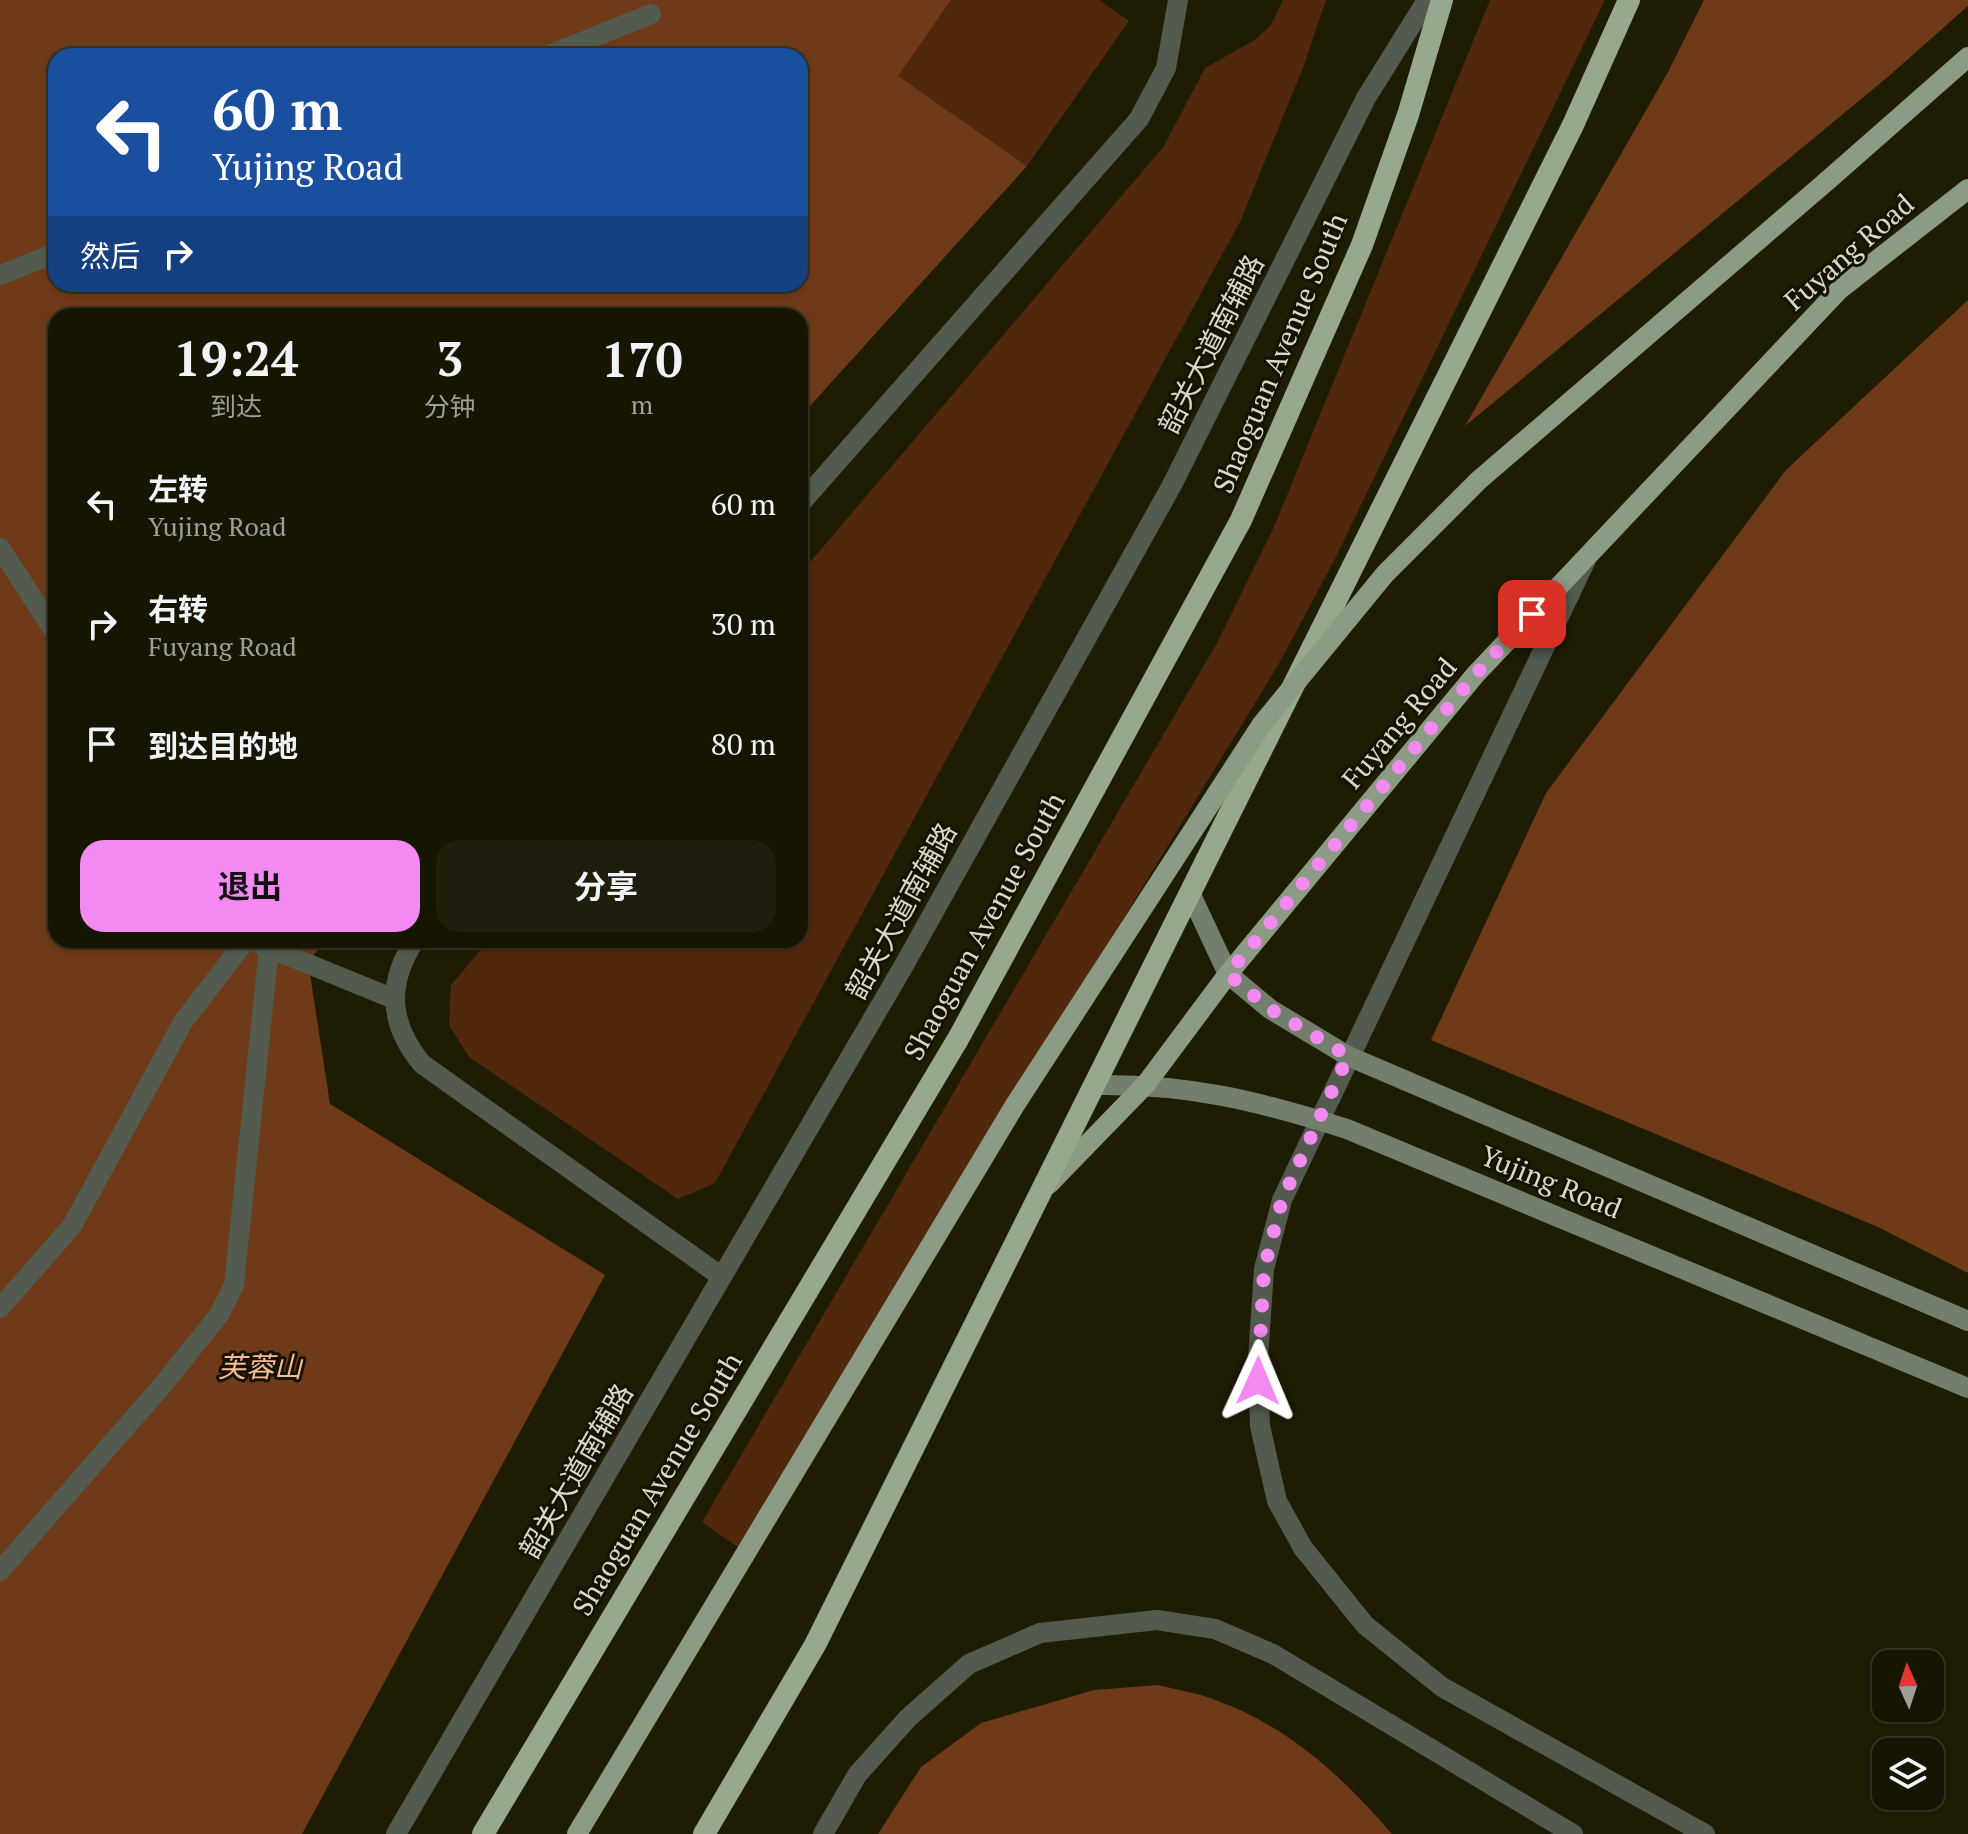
<!DOCTYPE html>
<html lang="zh">
<meta charset="utf-8">
<style>
body{margin:0;font-family:"PT Serif","Noto Sans SC",serif;background:#1f1e0c;color:#f1f3f6;height:100vh;display:flex;flex-direction:column;font-size:30px;white-space:nowrap}
*{box-sizing:border-box;margin:0}
p{font-size:26px;color:#9e9f99}
.icon{flex:none;width:44px;height:44px;fill:none;stroke:currentColor;stroke-width:2;stroke-linecap:round;stroke-linejoin:round}
.map{position:relative;flex:1;overflow:hidden}
.sheet{position:absolute;left:48px;top:308px;width:760px;height:640px;display:flex;flex-direction:column;background:#161502;border-radius:24px;box-shadow:0 2px 6px #0004,0 0 0 2px #353424}
.sheet>*{flex:none}
.guide{position:absolute;left:48px;top:48px;width:760px;height:244px;border-radius:24px;box-shadow:0 2px 6px #0004,0 0 0 2px #353424;background:#1a4fa0;color:#fff;overflow:hidden}
.needle{width:52px;rotate:357deg}
.fabs{position:absolute;left:1872px;top:1650px;display:grid;gap:16px}
.fabs a{display:grid;place-items:center;width:72px;height:72px;border-radius:16px;background:#161502;box-shadow:0 2px 6px #0004,0 0 0 2px #353424;font-size:40px}
.pin{position:absolute;display:grid;place-items:center;width:68px;height:68px;color:#fff;margin:-34px;border-radius:16px;box-shadow:0 4px 12px #0006}
.me{position:absolute;width:88px;margin:-44px;rotate:1deg;stroke-linejoin:round;filter:drop-shadow(0 0 6px #0008)}
.turn{display:flex;align-items:center;gap:28px;height:168px;padding:0 32px;font-size:36px}
.turn .icon{width:104px;height:104px;stroke-width:2.5}
.turn b{display:block;font-size:56px;line-height:68px}
.then{display:flex;align-items:center;height:76px;padding:0 32px;background:#0003;gap:16px;font-size:30px}
.eta{display:flex;justify-content:space-evenly;align-items:center;height:136px;text-align:center}
.eta b{font-size:48px;font-weight:700;line-height:56px}
.action{display:flex;gap:16px;margin-top:auto;padding:16px 32px}
.action a{flex:1;height:92px;border-radius:24px;background:#f28af2;color:#111;font-size:32px;font-weight:700;line-height:92px;text-align:center}
.action a+a{background:#1f1e0c;color:#f1f3f6}
ul{padding:0;list-style:none}
li{display:flex;align-items:center;gap:24px;height:120px;padding:0 32px}
li div{flex:1}
li b{display:block;font-size:30px}
li em{font-style:normal}
.map>svg:first-child{display:block}
.green{fill:#52280c}
.forest{fill:#6e3a17;fill-rule:evenodd}
.lines{fill:none;stroke-linecap:round;stroke-linejoin:round}
.service{stroke:#535b4f;stroke-width:20}
.tertiary{stroke:#535b4f;stroke-width:20}
.secondary{stroke:#737f6d;stroke-width:20}
.primary{stroke:#8b9b84;stroke-width:20}
.trunk{stroke:#96a88e;stroke-width:22}
.primary-bridge{stroke:#8b9b84;stroke-width:20}
.route{stroke:#f28af2;stroke-width:14;stroke-dasharray:0 25.2}
.labels{text-anchor:middle;stroke-width:6;stroke-linejoin:round;paint-order:stroke}
.street-label{font-size:28px;fill:#d8d9c8;stroke:#151300}
.park-label{font-size:28px;font-style:italic;fill:#f7bb98;stroke:#151300}
</style>
<div class="map">
<svg width="1968" height="1834" viewBox="0 0 1968 1834">
<rect width="100%" height="100%" fill="#1e1c02"/>
<g class="green">
<polygon points="951,0 1099,0 1129,21 1027,166 897,76"/>
<polygon points="1283,0 1326,0 1304,65 1241,220 715,1183 678,1199 469,1057 449,1025 451,985 489,940 800,940 800,574 1164,146 1205,68 1255,40 1271,25"/>
<polygon points="1490,0 1605,0 1335,559 1277,667 739,1548 702,1522 1217,643 1274,527"/>
</g>
<g class="forest">
<path d="M 0,0 L 951,0 L 898,76 L 1027,166 L 800,417 L 800,316 L 56,316 L 56,940 L 327,940 L 308,961 L 330,1104 L 605,1275 L 302,1834 L 0,1834 ZM 56,56 L 800,56 L 800,284 L 56,284 Z"/>
<polygon points="1704,0 1968,0 1968,6 1889,76 1465,426 1668,72"/>
<polygon points="1968,300 1968,1273 1878,1227 1431,1040 1546,793 1786,470"/>
<path d="M 1158,1685 C 1178,1690 1199,1693 1218,1701 C 1289,1727 1344,1778 1392,1834 L 878,1834 L 921,1767 L 981,1723 L 1094,1690 Z"/>
</g>
<g class="lines">
<g class="service">
<polyline points="547,56 651,14"/>
<polyline points="0,275 56,253"/>
<polyline points="800,504 1139,119 1166,68 1178,0"/>
<polyline points="0,548 56,634"/>
<path d="M 415,940 C 386,984 389,1024 422,1064 L 722,1277"/>
<polyline points="257,943 394,999"/>
<polyline points="0,1308 72,1226 183,1022 246,940"/>
<polyline points="0,1571 161,1387 219,1315 234,1285 269,948"/>
</g>
<g class="tertiary">
<polyline points="1585,562 1282,1200 1264,1269 1258,1358 1260,1426 1277,1501 1303,1548 1365,1625 1442,1687 1705,1834"/>
<polyline points="396,1834 903,967 1172,485 1366,98 1427,0"/>
<polyline points="823,1834 857,1775 908,1718 969,1664 1040,1633 1157,1620 1215,1629 1273,1654 1573,1834"/>
</g>
<g class="secondary">
<polyline points="1191,895 1228,974 1270,1009 1348,1056 1968,1321"/>
<path d="M 1097,1085 C 1191,1084 1258,1101 1347,1129 L 1968,1388"/>
</g>
<g class="primary">
<polyline points="1827,181 1968,57"/>
<polyline points="1049,1184 1146,1084 1228,974 1475,675 1840,289 1968,189"/>
</g>
<g class="trunk">
<polyline points="483,1834 958,1039 1241,520 1362,245 1408,115 1442,0"/>
<polyline points="704,1834 815,1645 1573,125 1629,0"/>
</g>
<polyline class="primary-bridge" points="577,1834 1015,1105 1262,724 1385,574 1479,480 1827,181"/>
</g>
<g class="lines">
<polyline class="route" points="1258,1381 1264,1269 1282,1200 1348,1056 1270,1009 1228,974 1475,675 1532,614"/>
</g>
<g class="labels">
<g class="street-label">
<text transform="translate(1849 252) rotate(-41)" y="10">Fuyang Road</text>
<text transform="translate(1211 344) rotate(-63)" y="10">韶关大道南辅路</text>
<text transform="translate(1280 353) rotate(-67)" y="10">Shaoguan Avenue South</text>
<text transform="translate(1399 723) rotate(-50)" y="10">Fuyang Road</text>
<text transform="translate(901 911) rotate(-61)" y="10">韶关大道南辅路</text>
<text transform="translate(984 926) rotate(-61)" y="10">Shaoguan Avenue South</text>
<text transform="translate(1551 1182) rotate(22)" y="10">Yujing Road</text>
<text transform="translate(576 1471) rotate(-60)" y="10">韶关大道南辅路</text>
<text transform="translate(657 1484) rotate(-59)" y="10">Shaoguan Avenue South</text>
</g>
<g class="park-label">
<text x="260" y="1377">芙蓉山</text>
</g>
</g>
</svg>
<div class="fabs">
<a><svg class="needle" viewBox="-14 -14 28 28"><path d="M0-13l5 13h-10z" fill="#e53935"/><path d="M0 13l5-13h-10z" fill="#9e9f99"/></svg></a>
<a><svg class="icon" aria-label="layers" viewBox="0 0 24 24"><path d="M12 4l9 5-9 5-9-5zM3 14l9 5 9-5"/></svg></a>
</div>
<div class="pin" style="left:1532px;top:614px;background:#d93025"><svg class="icon" aria-label="arrive" viewBox="0 0 24 24"><path d="M6 21V4h12l-3 4 3 4H6"/></svg></div>
<svg class="me" style="left:1258px;top:1381px" viewBox="-20 -20 40 40"><path d="M0-17L14 15 0 8-14 15z" fill="#f28af2" stroke="#fff" stroke-width="4"/></svg>
<div class="guide">
<div class="turn"><svg class="icon" aria-label="left" viewBox="0 0 24 24"><path d="M17 20v-9H6M10 6l-5 5 5 5"/></svg><div><b>60 m</b>Yujing Road</div></div>
<div class="then">然后<svg class="icon" aria-label="right" viewBox="0 0 24 24"><path d="M7 20v-9h11M14 6l5 5-5 5"/></svg></div>
</div>
<section class="sheet">
<div class="eta">
<div><b>19:24</b><p>到达</p></div>
<div><b>3</b><p>分钟</p></div>
<div><b>170</b><p>m</p></div>
</div>
<ul>
<li><svg class="icon" aria-label="left" viewBox="0 0 24 24"><path d="M17 20v-9H6M10 6l-5 5 5 5"/></svg><div><b>左转</b><p>Yujing Road</p></div><em>60 m</em></li>
<li><svg class="icon" aria-label="right" viewBox="0 0 24 24"><path d="M7 20v-9h11M14 6l5 5-5 5"/></svg><div><b>右转</b><p>Fuyang Road</p></div><em>30 m</em></li>
<li><svg class="icon" aria-label="arrive" viewBox="0 0 24 24"><path d="M6 21V4h12l-3 4 3 4H6"/></svg><div><b>到达目的地</b></div><em>80 m</em></li>
</ul>
<div class="action"><a>退出</a><a>分享</a></div>
</section>
</div>
